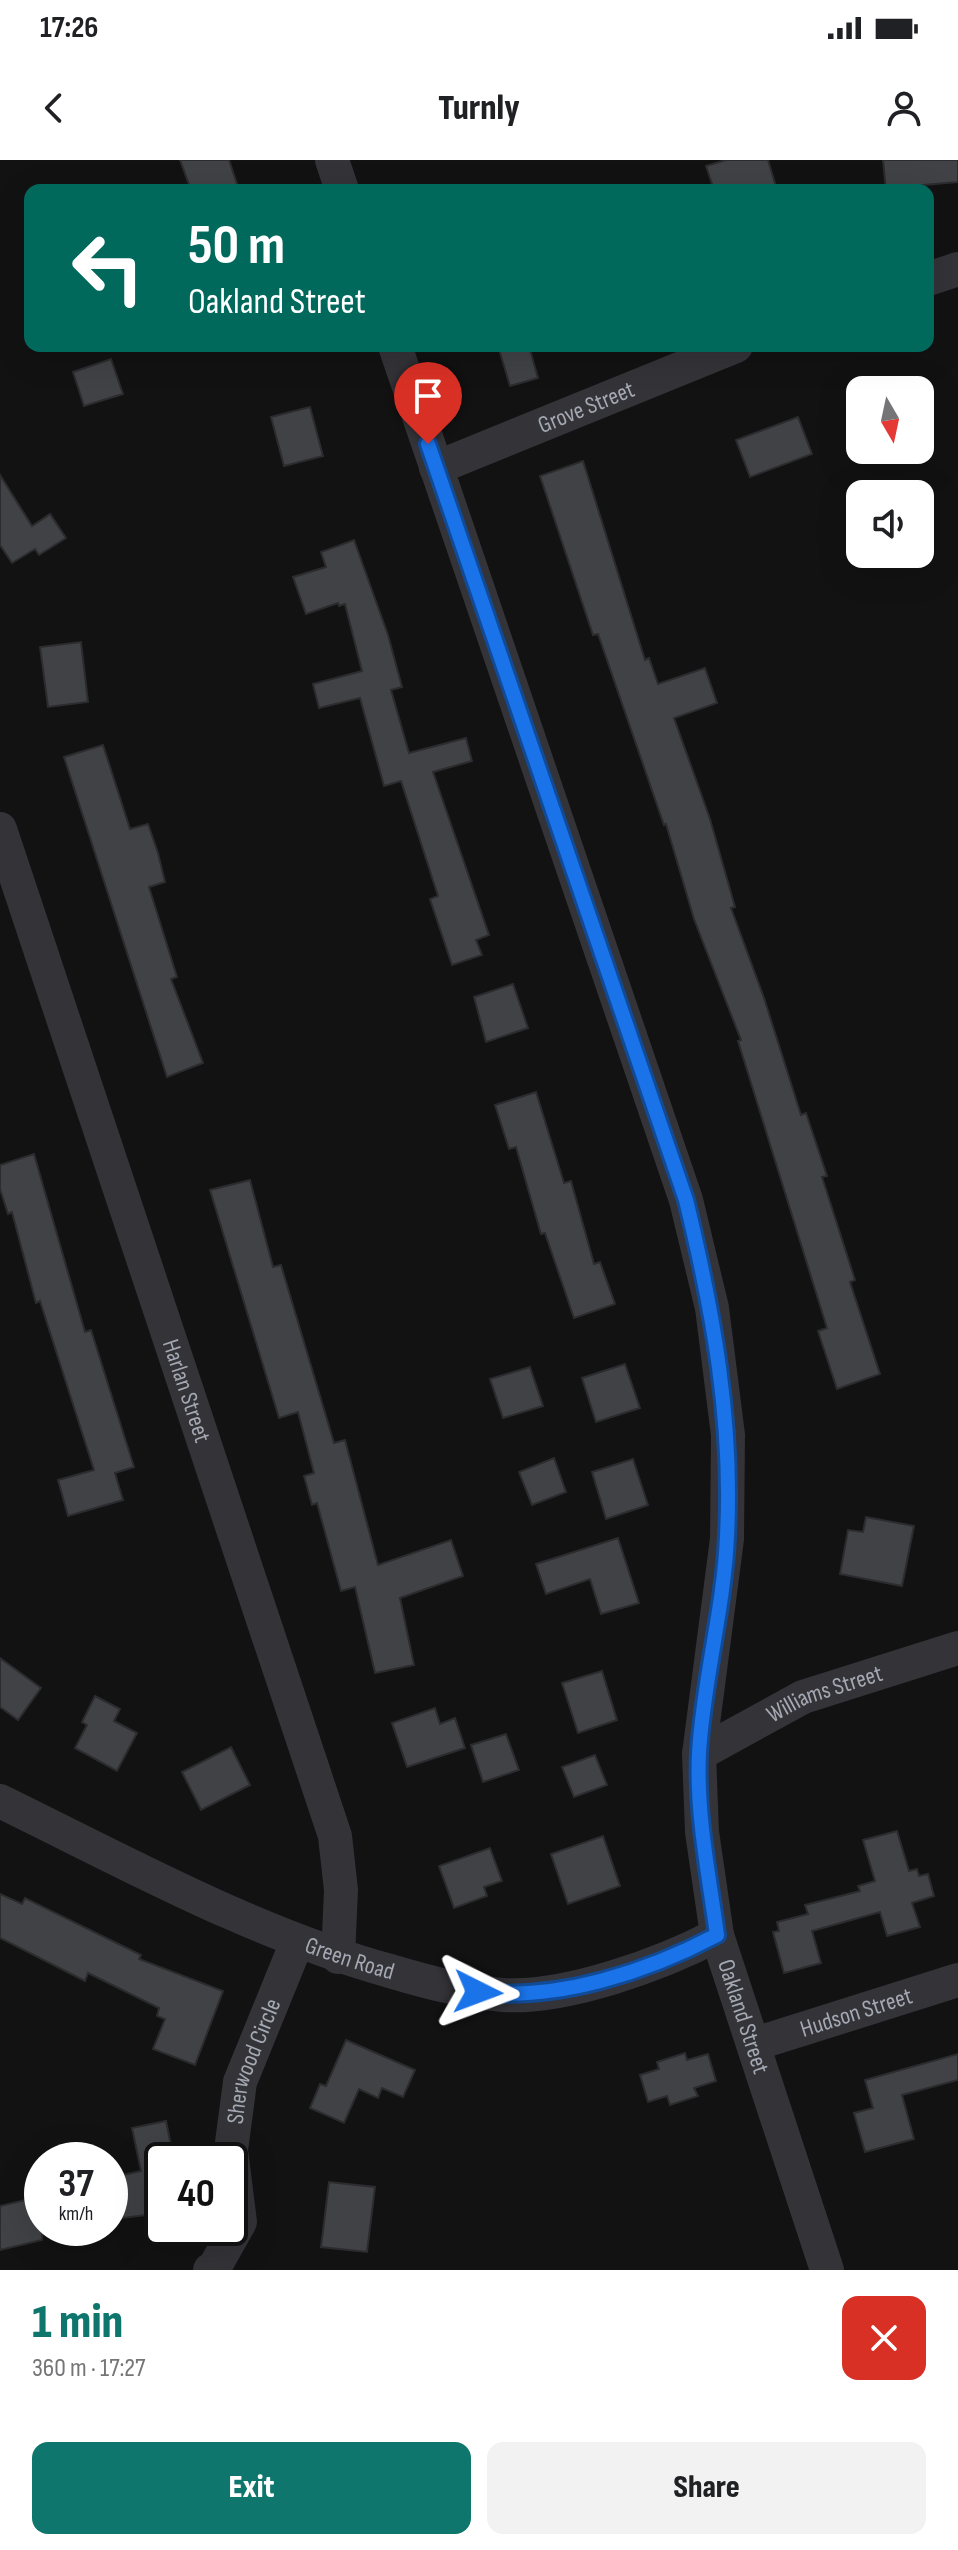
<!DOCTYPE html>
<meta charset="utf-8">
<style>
body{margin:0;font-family:"Sofia Sans Condensed",sans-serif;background:#f2f2f2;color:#202124;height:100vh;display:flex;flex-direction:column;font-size:30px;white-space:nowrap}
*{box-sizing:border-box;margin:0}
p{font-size:26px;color:#757577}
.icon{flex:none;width:44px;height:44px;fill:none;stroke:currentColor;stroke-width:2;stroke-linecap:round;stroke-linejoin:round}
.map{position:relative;height:2110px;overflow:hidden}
.drawer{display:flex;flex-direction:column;background:#fff;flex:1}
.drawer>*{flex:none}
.top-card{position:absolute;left:24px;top:24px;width:910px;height:168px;border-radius:16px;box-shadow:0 8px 32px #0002;background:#00695c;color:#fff;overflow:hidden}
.needle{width:52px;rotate:171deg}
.buttons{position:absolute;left:846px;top:216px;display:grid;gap:16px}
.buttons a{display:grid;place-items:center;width:88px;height:88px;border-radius:16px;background:#fff;box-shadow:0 8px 32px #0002;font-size:40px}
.speed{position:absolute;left:24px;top:1982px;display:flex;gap:16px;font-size:40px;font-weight:700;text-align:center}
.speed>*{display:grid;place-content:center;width:104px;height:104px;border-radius:50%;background:#fff;box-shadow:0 8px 32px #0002;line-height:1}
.speed small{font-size:20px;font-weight:400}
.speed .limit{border:4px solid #111;border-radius:12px;background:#fff;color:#111}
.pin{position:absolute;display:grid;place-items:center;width:68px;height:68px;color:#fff;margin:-82px -34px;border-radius:50% 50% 50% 0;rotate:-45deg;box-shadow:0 0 8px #0007}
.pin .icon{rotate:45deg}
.me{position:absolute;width:88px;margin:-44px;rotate:93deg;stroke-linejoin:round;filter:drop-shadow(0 0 6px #0008)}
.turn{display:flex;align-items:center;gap:28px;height:168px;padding:0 32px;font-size:36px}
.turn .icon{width:104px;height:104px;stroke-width:2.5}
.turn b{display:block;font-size:56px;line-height:68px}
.round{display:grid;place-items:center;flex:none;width:84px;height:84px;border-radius:16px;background:#f2f2f2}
.summary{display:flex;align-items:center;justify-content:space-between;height:136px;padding:0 32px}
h1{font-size:48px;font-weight:800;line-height:60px;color:#0f766e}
.cta{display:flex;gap:16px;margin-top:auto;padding:16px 32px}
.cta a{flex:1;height:92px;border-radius:16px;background:#0f766e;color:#fff;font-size:32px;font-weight:800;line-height:92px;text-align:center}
.cta a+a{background:#f2f2f2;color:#202124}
.status{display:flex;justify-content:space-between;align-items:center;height:56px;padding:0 40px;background:#fff;direction:ltr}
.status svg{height:22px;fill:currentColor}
header{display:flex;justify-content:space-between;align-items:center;height:104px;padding:0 32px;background:#fff;font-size:36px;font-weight:800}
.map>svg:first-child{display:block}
.building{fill:#414246;stroke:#2c2c2f;stroke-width:2}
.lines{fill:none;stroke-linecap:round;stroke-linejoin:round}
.minor{stroke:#333338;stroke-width:34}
.route-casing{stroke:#114b97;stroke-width:20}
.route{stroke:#1a73e8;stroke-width:14}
.labels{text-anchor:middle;stroke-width:6;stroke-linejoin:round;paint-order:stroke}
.street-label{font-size:24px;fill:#a4a8b2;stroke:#0d0d0e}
</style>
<div class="status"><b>17:26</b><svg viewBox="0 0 49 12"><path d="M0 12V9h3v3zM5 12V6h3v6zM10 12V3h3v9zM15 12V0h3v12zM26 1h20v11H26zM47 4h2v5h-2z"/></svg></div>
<header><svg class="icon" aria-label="back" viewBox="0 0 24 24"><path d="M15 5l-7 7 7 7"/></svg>Turnly<svg class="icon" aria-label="person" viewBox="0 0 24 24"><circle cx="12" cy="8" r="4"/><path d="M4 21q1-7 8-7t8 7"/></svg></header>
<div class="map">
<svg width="958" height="2110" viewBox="0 0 958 2110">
<rect width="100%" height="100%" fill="#121213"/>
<g class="building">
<polygon points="180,0 229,0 239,30 191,30"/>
<polygon points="726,0 768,0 777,30 714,30 706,6"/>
<polygon points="883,0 958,0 958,22 913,26 913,30 886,30"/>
<polygon points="498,186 529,186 538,218 510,226"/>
<polygon points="111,199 123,234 84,246 73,212"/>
<polygon points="310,247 323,296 284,306 271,257"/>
<polygon points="798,257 812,294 750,317 736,280"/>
<polygon points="583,301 645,500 649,498 658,524 705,508 717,543 674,558 710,659 735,747 731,748 764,838 801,955 806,953 827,1016 822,1017 855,1120 850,1122 880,1214 837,1229 818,1171 827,1168 738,881 741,880 694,759 666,664 664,665 598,474 593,475 540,316"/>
<polygon points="0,315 32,366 50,354 66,378 39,395 35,389 12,403 0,385"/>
<polygon points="354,380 388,475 402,527 391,530 409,593 466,578 472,601 433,612 489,775 476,780 482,795 452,805 430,739 438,736 401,621 384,626 360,538 319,548 313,524 362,511 345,444 339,446 338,443 306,454 293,417 326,407 321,392"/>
<polygon points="81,482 88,542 48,547 40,487"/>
<polygon points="103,585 130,669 148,664 158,693 165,722 149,727 177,817 171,819 203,903 167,917 64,597"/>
<polygon points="513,824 528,868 486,882 474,837"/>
<polygon points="536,932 564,1023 571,1021 594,1104 600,1102 615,1144 574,1158 545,1073 541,1074 516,987 509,989 495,945"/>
<polygon points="34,994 85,1172 91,1170 134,1307 115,1313 123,1340 68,1356 58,1320 94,1310 40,1141 36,1143 12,1052 8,1054 0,1029 0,1005"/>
<polygon points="250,1020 273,1107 281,1105 334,1283 345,1280 378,1405 451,1380 463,1416 400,1438 414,1505 375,1513 355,1427 341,1431 317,1343 312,1345 304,1316 314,1313 298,1252 279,1258 210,1030"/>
<polygon points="625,1204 640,1248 596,1262 582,1218"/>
<polygon points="530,1207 543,1246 503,1258 490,1219"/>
<polygon points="554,1298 566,1332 532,1345 519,1312"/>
<polygon points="633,1299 648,1345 606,1359 592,1312"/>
<polygon points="866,1357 914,1366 902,1426 840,1414 848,1370 863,1372"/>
<polygon points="618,1378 639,1443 601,1454 590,1419 546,1434 536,1404"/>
<polygon points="0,1498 41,1528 18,1560 0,1547"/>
<polygon points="602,1511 617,1560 578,1573 562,1523"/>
<polygon points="95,1536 120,1549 114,1561 137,1573 117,1611 75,1588 87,1565 82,1562"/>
<polygon points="435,1548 440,1564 455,1558 465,1588 407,1607 392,1563"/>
<polygon points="506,1574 519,1610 483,1622 471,1585"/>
<polygon points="231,1587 250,1625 201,1650 182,1612"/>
<polygon points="595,1595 607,1625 574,1637 562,1607"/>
<polygon points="897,1671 909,1711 917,1709 919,1716 928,1714 934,1736 912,1743 920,1767 887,1776 880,1752 812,1771 821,1803 784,1813 773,1772 779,1771 777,1762 808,1754 805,1745 860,1731 858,1726 875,1721 863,1680"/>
<polygon points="603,1676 620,1726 568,1744 551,1694"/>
<polygon points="490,1688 502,1721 484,1727 487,1736 454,1748 439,1706"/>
<polygon points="0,1734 22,1744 25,1738 141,1795 139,1799 223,1831 195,1905 153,1889 165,1859 157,1856 159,1848 88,1813 85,1821 0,1778"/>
<polygon points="346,1880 415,1910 403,1937 382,1928 378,1938 359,1929 344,1963 310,1948 320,1924 326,1926"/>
<polygon points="685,1893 687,1900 708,1894 716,1921 694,1928 698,1936 670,1945 667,1936 648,1942 640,1915 659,1909 657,1902"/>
<polygon points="958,1894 958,1920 902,1935 914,1979 865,1992 854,1953 873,1948 865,1920"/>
<polygon points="166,1961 174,2000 162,2000 162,2053 115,2059 110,2018 141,2011 132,1968"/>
<polygon points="329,2022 375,2027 367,2092 321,2087"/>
<polygon points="42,2036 42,2080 0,2090 0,2046"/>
</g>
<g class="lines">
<g class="minor">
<polyline points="332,0 342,30"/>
<polyline points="928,119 958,109"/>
<path id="s1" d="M 395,186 L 686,1040 L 712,1148 L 728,1275 L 727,1379 L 699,1594 L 702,1672 L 717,1775 L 827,2110"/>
<path id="s2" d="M 436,308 L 736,186"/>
<path id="s3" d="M 0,669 L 335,1676 L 341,1730 L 338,1797"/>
<path id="s4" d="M 699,1594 L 803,1537 L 958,1488"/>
<path id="s5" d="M 0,1641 C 127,1703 253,1773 390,1811 C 427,1822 464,1832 503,1835 C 566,1839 662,1804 717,1775"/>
<path id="s6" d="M 755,1884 L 958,1820"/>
<path id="s7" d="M 210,2110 L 214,2108 L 240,2062 L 231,1990 L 240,1922 L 297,1782"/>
</g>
</g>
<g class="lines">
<g class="route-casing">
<path id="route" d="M 428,284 L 686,1040 C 713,1151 733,1261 727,1376 C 724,1449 703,1521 699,1593 C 696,1654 709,1715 717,1775 C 647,1812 558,1841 478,1832"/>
</g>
<use href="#route" class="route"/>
</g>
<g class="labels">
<g class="street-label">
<text dy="8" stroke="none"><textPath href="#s2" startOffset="162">Grove Street</textPath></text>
<text dy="8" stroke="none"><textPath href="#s3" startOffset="592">Harlan Street</textPath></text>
<text dy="8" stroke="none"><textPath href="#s4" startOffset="140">Williams Street</textPath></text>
<text dy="8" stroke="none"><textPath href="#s5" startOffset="384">Green Road</textPath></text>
<text dy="8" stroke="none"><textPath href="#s6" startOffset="106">Hudson Street</textPath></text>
<text dy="8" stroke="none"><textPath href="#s1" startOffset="1730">Oakland Street</textPath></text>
<text dy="8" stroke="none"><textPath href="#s7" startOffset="222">Sherwood Circle</textPath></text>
</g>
</g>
</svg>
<div class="buttons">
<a><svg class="needle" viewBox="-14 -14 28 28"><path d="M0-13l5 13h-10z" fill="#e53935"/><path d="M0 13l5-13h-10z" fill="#757577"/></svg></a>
<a><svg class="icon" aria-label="sound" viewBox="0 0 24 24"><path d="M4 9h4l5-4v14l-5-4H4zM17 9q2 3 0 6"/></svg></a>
</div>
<div class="speed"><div>37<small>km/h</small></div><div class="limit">40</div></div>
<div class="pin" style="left:428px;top:284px;background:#d93025"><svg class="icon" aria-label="arrive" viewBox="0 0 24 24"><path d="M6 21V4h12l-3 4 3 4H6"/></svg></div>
<svg class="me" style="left:478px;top:1832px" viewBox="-20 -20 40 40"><path d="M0-17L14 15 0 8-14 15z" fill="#1a73e8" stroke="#fff" stroke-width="4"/></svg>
<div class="top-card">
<div class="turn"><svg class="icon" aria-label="left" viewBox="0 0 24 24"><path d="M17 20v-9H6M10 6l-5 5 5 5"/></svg><div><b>50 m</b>Oakland Street</div></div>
</div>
</div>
<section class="drawer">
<div class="summary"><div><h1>1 min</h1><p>360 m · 17:27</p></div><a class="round" style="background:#d93025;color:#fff"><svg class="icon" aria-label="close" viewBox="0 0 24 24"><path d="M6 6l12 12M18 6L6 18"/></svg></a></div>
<div class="cta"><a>Exit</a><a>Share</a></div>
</section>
